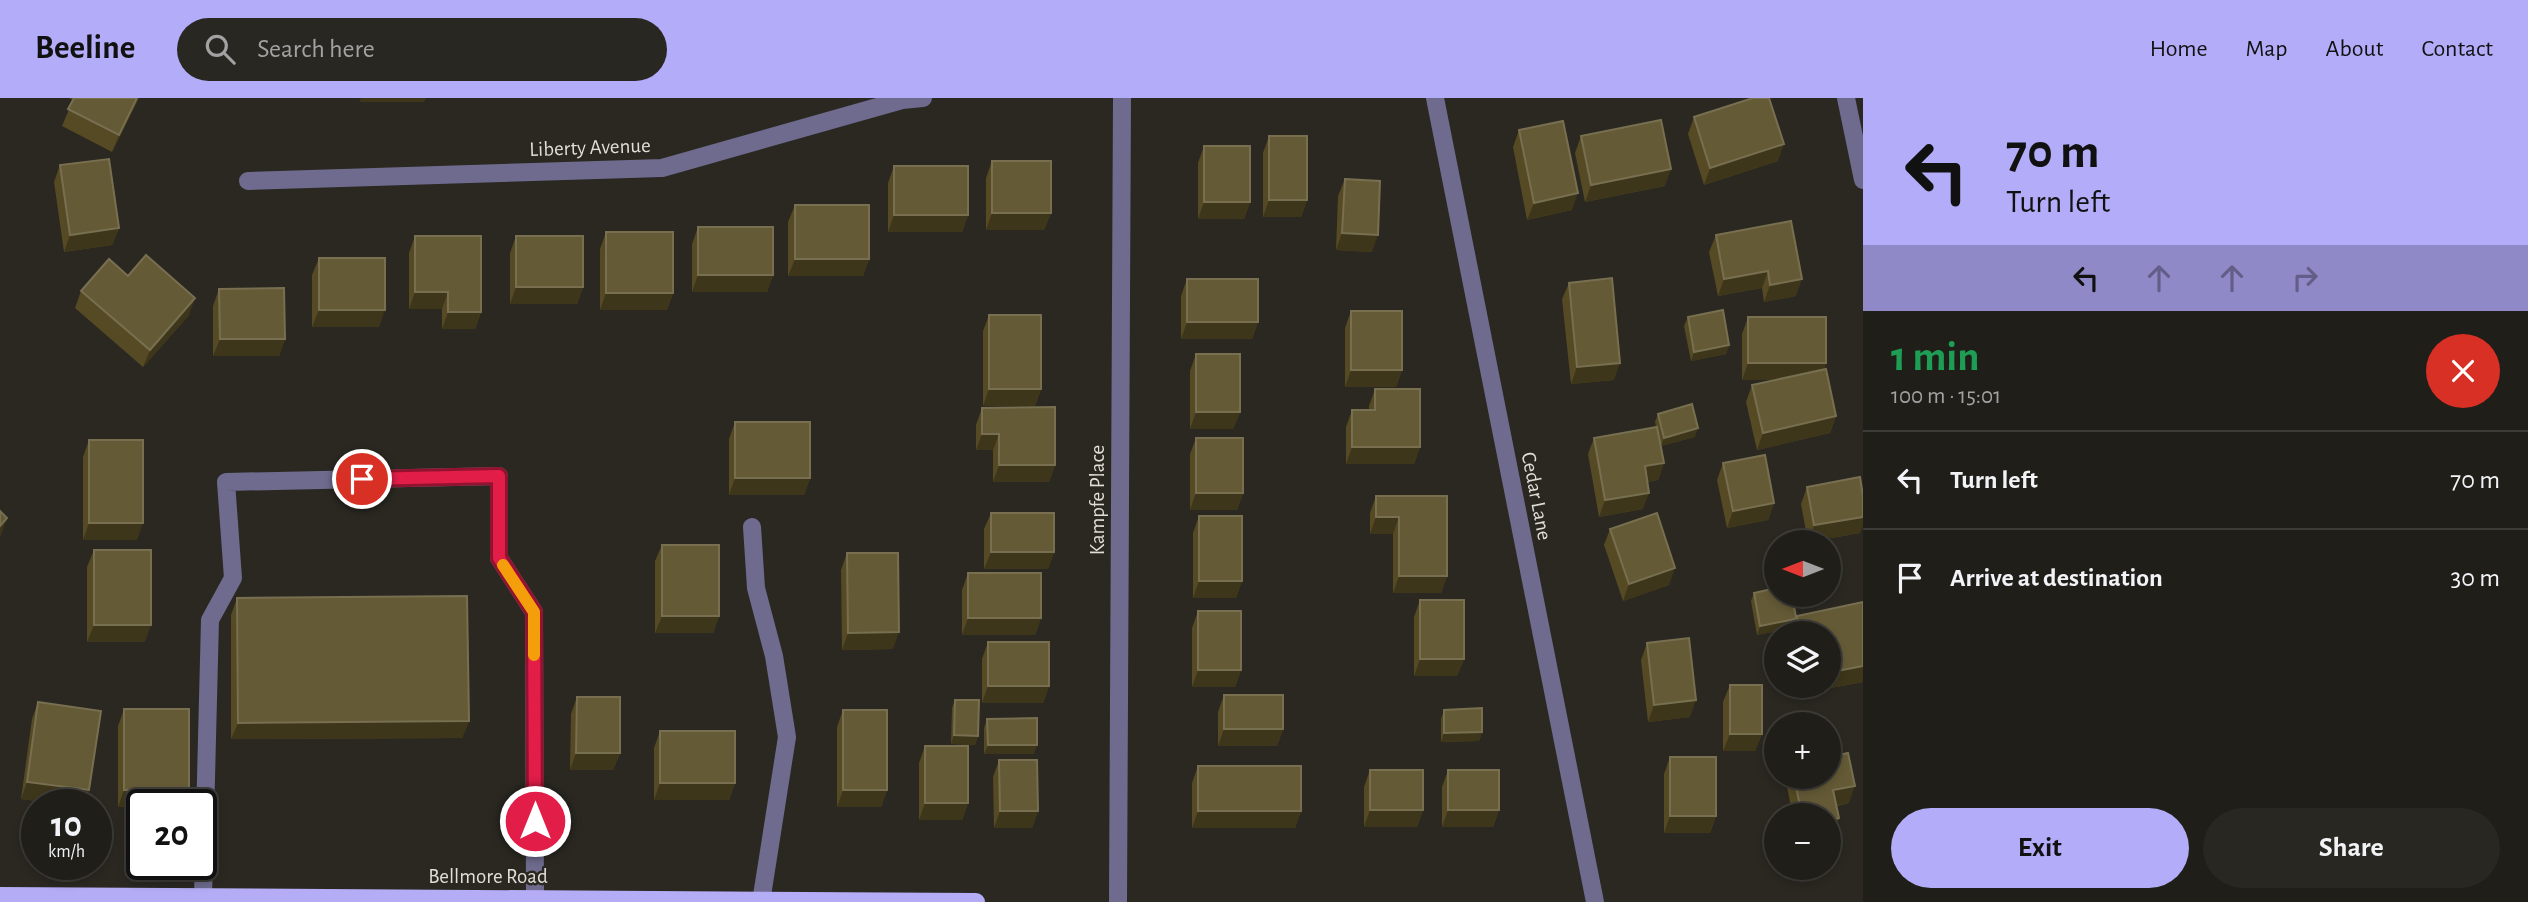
<!DOCTYPE html>
<meta charset="utf-8">
<style>
body{margin:0;font-family:"Alegreya Sans",sans-serif;background:#282722;color:#f1f3f6;height:100vh;display:flex;flex-direction:column;font-size:26px;white-space:nowrap}
*{box-sizing:border-box;margin:0}
p{font-size:23px;color:#a2a2a2}
.icon{flex:none;width:38px;height:38px;fill:none;stroke:currentColor;stroke-width:2;stroke-linecap:round;stroke-linejoin:round}
.map{position:relative;flex:1;overflow:hidden}
.details{display:flex;flex-direction:column;background:#201e19;width:665px}
.details>*{flex:none}
.hud{background:#b3acf9;color:#111;overflow:hidden}
.needle{width:46px;rotate:270deg}
.controls{position:absolute;left:1764px;top:432px;display:grid;gap:14px}
.controls a{display:grid;place-items:center;width:77px;height:77px;border-radius:50%;background:#201e19;box-shadow:0 4px 10px #0003,0 0 0 2px #3d3c38;font-size:35px}
.speed{position:absolute;left:21px;top:691px;display:flex;gap:14px;font-size:35px;font-weight:700;text-align:center}
.speed>*{display:grid;place-content:center;width:91px;height:91px;border-radius:50%;background:#201e19;box-shadow:0 4px 10px #0003,0 0 0 2px #3d3c38;line-height:1}
.speed small{font-size:18px;font-weight:400}
.speed .limit{border:4px solid #111;border-radius:10px;background:#fff;color:#111}
.pin{position:absolute;display:grid;place-items:center;width:60px;height:60px;color:#fff;margin:-30px;border:4px solid #fff;border-radius:50%;box-shadow:0 2px 7px #0007}
.me{position:absolute;width:77px;margin:-38px;rotate:0deg;stroke-linejoin:round;filter:drop-shadow(0 0 5px #0008)}
.turn{display:flex;align-items:center;gap:24px;height:147px;padding:0 28px;font-size:32px}
.turn .icon{width:91px;height:91px;stroke-width:2.5}
.turn b{display:block;font-size:49px;line-height:60px}
.lanes{display:flex;align-items:center;height:66px;padding:0 28px;background:#0003;justify-content:center;gap:35px;direction:ltr}
.lanes .off{opacity:.35}
.round{display:grid;place-items:center;flex:none;width:74px;height:74px;border-radius:37px;background:#282722}
.overview{display:flex;align-items:center;justify-content:space-between;height:119px;padding:0 28px}
h1{font-size:42px;font-weight:700;line-height:52px;color:#1e9e55}
.primary-button{display:flex;gap:14px;margin-top:auto;padding:14px 28px}
.primary-button a{flex:1;height:80px;border-radius:42px;background:#b3acf9;color:#111;font-size:28px;font-weight:700;line-height:80px;text-align:center}
.primary-button a+a{background:#282722;color:#f1f3f6}
ul{padding:0;list-style:none}
li{display:flex;align-items:center;gap:21px;height:98px;padding:0 28px;border-top:2px solid #3d3c38}
li div{flex:1}
li b{display:block;font-size:26px}
li em{font-style:normal}
header{display:flex;align-items:center;gap:42px;box-sizing:border-box;height:98px;padding:0 35px;background:#b3acf9;color:#111}
header strong{font-size:33px}
nav{display:flex;gap:38px;margin-inline-start:auto;font-size:24px}
.search{width:490px;height:63px;background:#282722;display:flex;align-items:center;gap:18px;box-sizing:border-box;padding:0 24px;border-radius:38px;color:#a2a2a2;font-size:26px}
main{display:flex;flex:1;min-height:0}
.map>svg:first-child{display:block}
.lines{fill:none;stroke-linecap:round;stroke-linejoin:round}
.minor{stroke:#6e6b8e;stroke-width:18}
.major{stroke:#b4adf6;stroke-width:18}
.wall{fill:#554a23}
.shaded-wall{fill:#3e361a}
.building{fill:#645a36;stroke:#776f50;stroke-width:2}
.route-casing{stroke:#92132f;stroke-width:18}
.route{stroke:#e11d48;stroke-width:12}
.slow{stroke:#f59e0b;stroke-width:12}
.labels{text-anchor:middle;stroke-width:5;stroke-linejoin:round;paint-order:stroke}
.street-label{font-size:21px;fill:#dfded9;stroke:#2a2821}
</style>
<header>
<strong>Beeline</strong>
<div class="search"><svg class="icon" aria-label="search" viewBox="0 0 24 24"><circle cx="10" cy="10" r="6"/><path d="M15 15l6 6"/></svg>Search here</div>
<nav><a>Home</a><a>Map</a><a>About</a><a>Contact</a></nav>
</header>
<main>
<div class="map">
<svg width="1863" height="804" viewBox="0 0 1863 804">
<rect width="100%" height="100%" fill="#2a2821"/>
<g class="lines">
<g class="minor">
<polyline points="1435,0 1595,804"/>
<polyline points="1846,0 1863,82"/>
<polyline points="248,83 662,70 902,2 923,0"/>
<polyline points="752,429 756,490 774,558 787,639 761,804"/>
<polyline points="203,799 210,522 233,480 226,384 499,378 499,460 534,514 535,801"/>
<polyline points="1118,804 1122,0"/>
</g>
<polyline class="major" points="0,798 976,804"/>
</g>
<g class="wall">
<polygon points="69,0 139,0 112,54 62,28 73,2"/>
<polygon points="1694,19 1778,63 1704,87 1688,36"/>
<polygon points="1519,32 1572,112 1527,122 1513,49"/>
<polygon points="1269,38 1307,102 1301,119 1263,119 1263,55"/>
<polygon points="1581,38 1665,88 1585,104 1575,55"/>
<polygon points="1204,48 1250,104 1244,121 1198,121 1198,65"/>
<polygon points="992,63 1051,115 1044,132 986,132 986,80"/>
<polygon points="60,67 119,130 112,147 64,154 54,84"/>
<polygon points="894,68 968,117 962,134 888,134 888,85"/>
<polygon points="1345,81 1372,154 1336,152 1338,98"/>
<polygon points="795,107 869,161 863,178 788,178 788,124"/>
<polygon points="1791,123 1796,198 1764,204 1762,190 1718,198 1709,154 1716,137"/>
<polygon points="698,129 773,177 767,194 692,194 692,146"/>
<polygon points="606,134 673,195 667,212 600,212 600,151"/>
<polygon points="415,138 481,214 475,231 442,231 442,211 409,211 409,155"/>
<polygon points="516,138 583,189 577,206 510,206 510,155"/>
<polygon points="319,160 379,229 312,229 312,177"/>
<polygon points="1187,181 1258,224 1252,241 1181,241 1181,198"/>
<polygon points="1569,185 1614,282 1571,286 1562,201"/>
<polygon points="219,191 285,241 279,258 213,258 213,208"/>
<polygon points="81,193 189,217 143,269 75,210"/>
<polygon points="1351,213 1402,272 1396,289 1345,289 1345,230"/>
<polygon points="989,217 1041,291 1035,308 983,308 983,233"/>
<polygon points="1688,219 1729,247 1726,256 1691,263 1684,228"/>
<polygon points="1748,219 1826,265 1824,271 1836,318 1830,335 1757,352 1746,304 1752,287 1774,282 1742,282 1742,236"/>
<polygon points="1196,256 1240,314 1233,331 1190,331 1190,273"/>
<polygon points="1375,291 1420,349 1414,366 1346,366 1346,329 1352,312 1369,312 1369,308"/>
<polygon points="982,310 1055,367 1049,384 993,384 993,352 976,352 976,327"/>
<polygon points="1658,316 1695,339 1661,348 1664,365 1658,382 1647,384 1643,411 1599,419 1588,356 1594,340 1656,329 1655,324"/>
<polygon points="735,324 810,380 804,397 729,397 729,341"/>
<polygon points="1196,340 1243,395 1237,412 1190,412 1190,356"/>
<polygon points="89,342 137,442 83,442 83,359"/>
<polygon points="1723,365 1774,405 1768,422 1727,430 1717,382"/>
<polygon points="1807,389 1860,435 1808,444 1801,406"/>
<polygon points="1376,398 1447,398 1447,478 1441,495 1393,495 1393,436 1370,436 1370,415"/>
<polygon points="991,415 1054,454 1048,471 984,471 984,431"/>
<polygon points="1199,418 1242,483 1236,500 1193,500 1193,435"/>
<polygon points="1610,431 1669,487 1623,503 1604,447"/>
<polygon points="662,447 719,518 713,535 655,535 655,463"/>
<polygon points="94,452 145,544 87,544 87,469"/>
<polygon points="847,455 893,551 842,552 841,472"/>
<polygon points="968,475 1041,520 1035,537 962,537 962,492"/>
<polygon points="1754,495 1796,519 1863,504 1863,584 1831,590 1829,578 1829,536 1791,536 1792,530 1757,537 1751,503"/>
<polygon points="237,500 469,623 462,640 231,641 231,517"/>
<polygon points="1420,502 1464,561 1457,578 1414,578 1414,519"/>
<polygon points="1198,513 1241,572 1235,589 1192,589 1192,530"/>
<polygon points="988,544 1049,588 1043,605 982,605 982,561"/>
<polygon points="1647,545 1690,619 1648,624 1641,562"/>
<polygon points="1730,587 1762,636 1755,653 1723,653 1723,604"/>
<polygon points="1224,597 1283,631 1277,648 1218,648 1218,614"/>
<polygon points="577,599 620,655 613,672 570,672 571,616"/>
<polygon points="955,602 978,638 975,647 951,646 952,610"/>
<polygon points="38,604 89,692 84,707 66,707 21,701 32,621"/>
<polygon points="124,611 142,709 118,709 118,628"/>
<polygon points="843,612 887,692 881,709 837,709 837,629"/>
<polygon points="1444,612 1482,634 1479,643 1441,644 1441,621"/>
<polygon points="987,621 1034,656 984,656 984,630"/>
<polygon points="660,633 735,685 729,702 654,702 654,650"/>
<polygon points="925,648 968,705 962,722 919,722 919,665"/>
<polygon points="1670,659 1716,718 1710,735 1664,735 1664,676"/>
<polygon points="999,662 1038,713 1032,730 994,730 993,679"/>
<polygon points="1198,668 1301,713 1295,730 1192,730 1192,685"/>
<polygon points="1370,672 1423,712 1417,729 1364,729 1364,689"/>
<polygon points="1448,672 1499,712 1493,729 1442,729 1442,689"/>
<polygon points="1788,679 1829,679 1849,705 1837,708 1839,720 1833,737 1829,718 1793,718 1786,684"/>
</g>
<g class="shaded-wall">
<polygon points="137,0 139,0 112,54 119,37"/>
<polygon points="361,0 426,0 424,4 359,4"/>
<polygon points="1784,46 1778,63 1704,87 1710,70"/>
<polygon points="1671,71 1665,88 1585,104 1591,87"/>
<polygon points="1578,95 1572,112 1527,122 1534,105"/>
<polygon points="1269,102 1307,102 1301,119 1263,119"/>
<polygon points="1204,104 1250,104 1244,121 1198,121"/>
<polygon points="992,115 1051,115 1044,132 986,132"/>
<polygon points="894,117 968,117 962,134 888,134"/>
<polygon points="119,130 112,147 64,154 70,137"/>
<polygon points="1342,135 1378,137 1372,154 1336,152"/>
<polygon points="795,161 869,161 863,178 788,178"/>
<polygon points="1768,173 1762,190 1718,198 1724,181"/>
<polygon points="698,177 773,177 767,194 692,194"/>
<polygon points="1802,181 1796,198 1764,204 1770,187"/>
<polygon points="516,189 583,189 577,206 510,206"/>
<polygon points="415,194 448,194 442,211 409,211"/>
<polygon points="606,195 673,195 667,212 600,212"/>
<polygon points="195,200 189,217 143,269 150,252"/>
<polygon points="319,212 385,212 379,229 312,229"/>
<polygon points="448,214 481,214 475,231 442,231"/>
<polygon points="1187,224 1258,224 1252,241 1181,241"/>
<polygon points="220,241 285,241 279,258 213,258"/>
<polygon points="1729,247 1726,256 1691,263 1694,254"/>
<polygon points="1620,265 1614,282 1571,286 1577,269"/>
<polygon points="1748,265 1826,265 1820,282 1742,282"/>
<polygon points="1351,272 1402,272 1396,289 1345,289"/>
<polygon points="989,291 1041,291 1035,308 983,308"/>
<polygon points="1196,314 1240,314 1233,331 1190,331"/>
<polygon points="1836,318 1830,335 1757,352 1763,335"/>
<polygon points="1698,330 1695,339 1661,348 1664,340"/>
<polygon points="982,336 999,336 993,352 976,352"/>
<polygon points="1352,349 1420,349 1414,366 1346,366"/>
<polygon points="1664,365 1658,382 1639,385 1645,368"/>
<polygon points="999,367 1055,367 1049,384 993,384"/>
<polygon points="735,380 810,380 804,397 729,397"/>
<polygon points="1196,395 1243,395 1237,412 1190,412"/>
<polygon points="1649,395 1643,411 1599,419 1605,402"/>
<polygon points="1774,405 1768,422 1727,430 1733,413"/>
<polygon points="1376,419 1399,419 1393,436 1370,436"/>
<polygon points="1863,419 1863,428 1860,435 1808,444 1814,427"/>
<polygon points="7,420 1,437 0,438 0,428"/>
<polygon points="89,425 143,425 137,442 83,442"/>
<polygon points="991,454 1054,454 1048,471 984,471"/>
<polygon points="1675,470 1669,487 1623,503 1629,486"/>
<polygon points="1399,478 1447,478 1441,495 1393,495"/>
<polygon points="1199,483 1242,483 1236,500 1193,500"/>
<polygon points="662,518 719,518 713,535 655,535"/>
<polygon points="968,520 1041,520 1035,537 962,537"/>
<polygon points="1795,521 1792,530 1757,537 1760,528"/>
<polygon points="94,527 151,527 145,544 87,544"/>
<polygon points="899,534 893,551 842,552 848,535"/>
<polygon points="1420,561 1464,561 1457,578 1414,578"/>
<polygon points="1863,568 1863,584 1831,590 1837,573"/>
<polygon points="1198,572 1241,572 1235,589 1192,589"/>
<polygon points="988,588 1049,588 1043,605 982,605"/>
<polygon points="1696,602 1690,619 1648,624 1654,607"/>
<polygon points="469,623 462,640 231,641 238,625"/>
<polygon points="1224,631 1283,631 1277,648 1218,648"/>
<polygon points="1482,634 1479,643 1441,644 1444,635"/>
<polygon points="1730,636 1762,636 1755,653 1723,653"/>
<polygon points="954,637 978,638 975,647 951,646"/>
<polygon points="988,647 1037,647 1034,656 984,656"/>
<polygon points="576,655 620,655 613,672 570,672"/>
<polygon points="27,684 89,692 84,707 66,707 21,701"/>
<polygon points="660,685 735,685 729,702 654,702"/>
<polygon points="1855,688 1849,705 1827,709 1833,692"/>
<polygon points="124,692 189,692 183,707 142,707 142,709 118,709"/>
<polygon points="843,692 887,692 881,709 837,709"/>
<polygon points="925,705 968,705 962,722 919,722"/>
<polygon points="1370,712 1423,712 1417,729 1364,729"/>
<polygon points="1448,712 1499,712 1493,729 1442,729"/>
<polygon points="1000,713 1038,713 1032,730 994,730"/>
<polygon points="1198,713 1301,713 1295,730 1192,730"/>
<polygon points="1670,718 1716,718 1710,735 1664,735"/>
<polygon points="1839,720 1833,737 1829,738 1829,723"/>
</g>
<g class="building">
<polygon points="74,0 137,0 119,37 68,11"/>
<polygon points="1753,0 1769,0 1784,46 1710,70 1694,19"/>
<polygon points="1661,22 1671,71 1591,87 1581,38"/>
<polygon points="1563,23 1578,95 1534,105 1519,32"/>
<rect x="1269" y="38" width="38" height="64"/>
<rect x="1204" y="48" width="46" height="56"/>
<polygon points="109,61 119,130 70,137 60,67"/>
<rect x="992" y="63" width="59" height="52"/>
<rect x="894" y="68" width="74" height="49"/>
<polygon points="1345,81 1380,83 1378,137 1342,135"/>
<rect x="795" y="107" width="74" height="54"/>
<polygon points="1791,123 1802,181 1770,187 1768,173 1724,181 1716,137"/>
<rect x="698" y="129" width="75" height="48"/>
<rect x="606" y="134" width="67" height="61"/>
<polygon points="415,138 481,138 481,214 448,214 448,194 415,194"/>
<rect x="516" y="138" width="67" height="51"/>
<polygon points="146,157 195,200 150,252 81,193 109,161 128,178"/>
<rect x="319" y="160" width="66" height="52"/>
<polygon points="1612,180 1620,265 1577,269 1569,185"/>
<rect x="1187" y="181" width="71" height="43"/>
<polygon points="284,190 285,241 220,241 219,191"/>
<polygon points="1723,212 1729,247 1694,254 1688,219"/>
<rect x="1351" y="213" width="51" height="59"/>
<rect x="989" y="217" width="52" height="74"/>
<rect x="1748" y="219" width="78" height="46"/>
<rect x="1196" y="256" width="44" height="58"/>
<polygon points="1826,271 1836,318 1763,335 1752,287"/>
<polygon points="1375,291 1420,291 1420,349 1352,349 1352,312 1375,312"/>
<polygon points="1692,306 1698,330 1664,340 1658,316"/>
<polygon points="1055,309 1055,367 999,367 999,336 982,336 982,310"/>
<rect x="735" y="324" width="75" height="56"/>
<polygon points="1657,329 1664,365 1645,368 1649,395 1605,402 1594,340"/>
<rect x="1196" y="340" width="47" height="55"/>
<rect x="89" y="342" width="54" height="83"/>
<polygon points="1765,357 1774,405 1733,413 1723,365"/>
<polygon points="1860,379 1863,398 1863,419 1814,427 1807,389"/>
<polygon points="1376,398 1447,398 1447,478 1399,478 1399,419 1376,419"/>
<polygon points="0,413 7,420 0,428"/>
<rect x="991" y="415" width="63" height="39"/>
<polygon points="1657,415 1675,470 1629,486 1610,431"/>
<rect x="1199" y="418" width="43" height="65"/>
<rect x="662" y="447" width="57" height="71"/>
<rect x="94" y="452" width="57" height="75"/>
<polygon points="847,455 898,455 899,534 848,535"/>
<rect x="968" y="475" width="73" height="45"/>
<polygon points="1776,490 1776,497 1792,497 1796,519 1795,521 1760,528 1754,495"/>
<polygon points="467,498 469,623 238,625 237,500"/>
<rect x="1420" y="502" width="44" height="59"/>
<polygon points="1863,504 1863,568 1837,573 1832,547 1829,548 1829,536 1800,536 1797,518"/>
<rect x="1198" y="513" width="43" height="59"/>
<polygon points="1689,540 1696,602 1654,607 1647,545"/>
<rect x="988" y="544" width="61" height="44"/>
<rect x="1730" y="587" width="32" height="49"/>
<rect x="1224" y="597" width="59" height="34"/>
<polygon points="577,599 620,599 620,655 576,655"/>
<polygon points="955,602 979,602 978,638 954,637"/>
<polygon points="38,604 101,613 89,692 27,684"/>
<polygon points="1482,610 1482,634 1444,635 1444,612"/>
<rect x="124" y="611" width="65" height="81"/>
<rect x="843" y="612" width="44" height="80"/>
<polygon points="1037,620 1037,647 988,647 987,621"/>
<rect x="660" y="633" width="75" height="52"/>
<rect x="925" y="648" width="43" height="57"/>
<polygon points="1848,655 1855,688 1833,692 1839,720 1829,723 1829,718 1802,718 1794,679 1829,679 1829,659"/>
<rect x="1670" y="659" width="46" height="59"/>
<polygon points="999,662 1037,662 1038,713 1000,713"/>
<rect x="1198" y="668" width="103" height="45"/>
<rect x="1370" y="672" width="53" height="40"/>
<rect x="1448" y="672" width="51" height="40"/>
</g>
<g class="lines">
<g class="route-casing">
<polyline id="route" points="362,381 499,378 499,460 534,514 535,723"/>
</g>
<use href="#route" class="route"/>
<polyline class="slow" points="503,467 534,514 534,557"/>
</g>
<g class="labels">
<g class="street-label">
<text transform="translate(590 49) rotate(-2)" y="7">Liberty Avenue</text>
<text transform="translate(1537 398) rotate(79)" y="7">Cedar Lane</text>
<text transform="translate(1097 402) rotate(-90)" y="7">Kampfe Place</text>
<text x="488" y="785">Bellmore Road</text>
</g>
</g>
</svg>
<div class="controls">
<a><svg class="needle" viewBox="-14 -14 28 28"><path d="M0-13l5 13h-10z" fill="#e53935"/><path d="M0 13l5-13h-10z" fill="#a2a2a2"/></svg></a>
<a><svg class="icon" aria-label="layers" viewBox="0 0 24 24"><path d="M12 4l9 5-9 5-9-5zM3 14l9 5 9-5"/></svg></a>
<a>+</a>
<a>−</a>
</div>
<div class="speed"><div>10<small>km/h</small></div><div class="limit">20</div></div>
<div class="pin" style="left:362px;top:381px;background:#d93025"><svg class="icon" aria-label="arrive" viewBox="0 0 24 24"><path d="M6 21V4h12l-3 4 3 4H6"/></svg></div>
<svg class="me" style="left:535px;top:723px" viewBox="-20 -20 40 40"><circle r="17" fill="#e11d48" stroke="#fff" stroke-width="3"/><path d="M0-11L8 9 0 5-8 9z" fill="#fff"/></svg>
</div>
<section class="details">
<div class="hud">
<div class="turn"><svg class="icon" aria-label="left" viewBox="0 0 24 24"><path d="M17 20v-9H6M10 6l-5 5 5 5"/></svg><div><b>70 m</b>Turn left</div></div>
<div class="lanes"><svg class="icon" aria-label="left" viewBox="0 0 24 24"><path d="M17 20v-9H6M10 6l-5 5 5 5"/></svg><svg class="icon off" aria-label="ahead" viewBox="0 0 24 24"><path d="M12 20V5M6 11l6-6 6 6"/></svg><svg class="icon off" aria-label="ahead" viewBox="0 0 24 24"><path d="M12 20V5M6 11l6-6 6 6"/></svg><svg class="icon off" aria-label="right" viewBox="0 0 24 24"><path d="M7 20v-9h11M14 6l5 5-5 5"/></svg></div>
</div>
<div class="overview"><div><h1>1 min</h1><p>100 m · 15:01</p></div><a class="round" style="background:#d93025;color:#fff"><svg class="icon" aria-label="close" viewBox="0 0 24 24"><path d="M6 6l12 12M18 6L6 18"/></svg></a></div>
<ul>
<li><svg class="icon" aria-label="left" viewBox="0 0 24 24"><path d="M17 20v-9H6M10 6l-5 5 5 5"/></svg><div><b>Turn left</b></div><em>70 m</em></li>
<li><svg class="icon" aria-label="arrive" viewBox="0 0 24 24"><path d="M6 21V4h12l-3 4 3 4H6"/></svg><div><b>Arrive at destination</b></div><em>30 m</em></li>
</ul>
<div class="primary-button"><a>Exit</a><a>Share</a></div>
</section>
</main>
